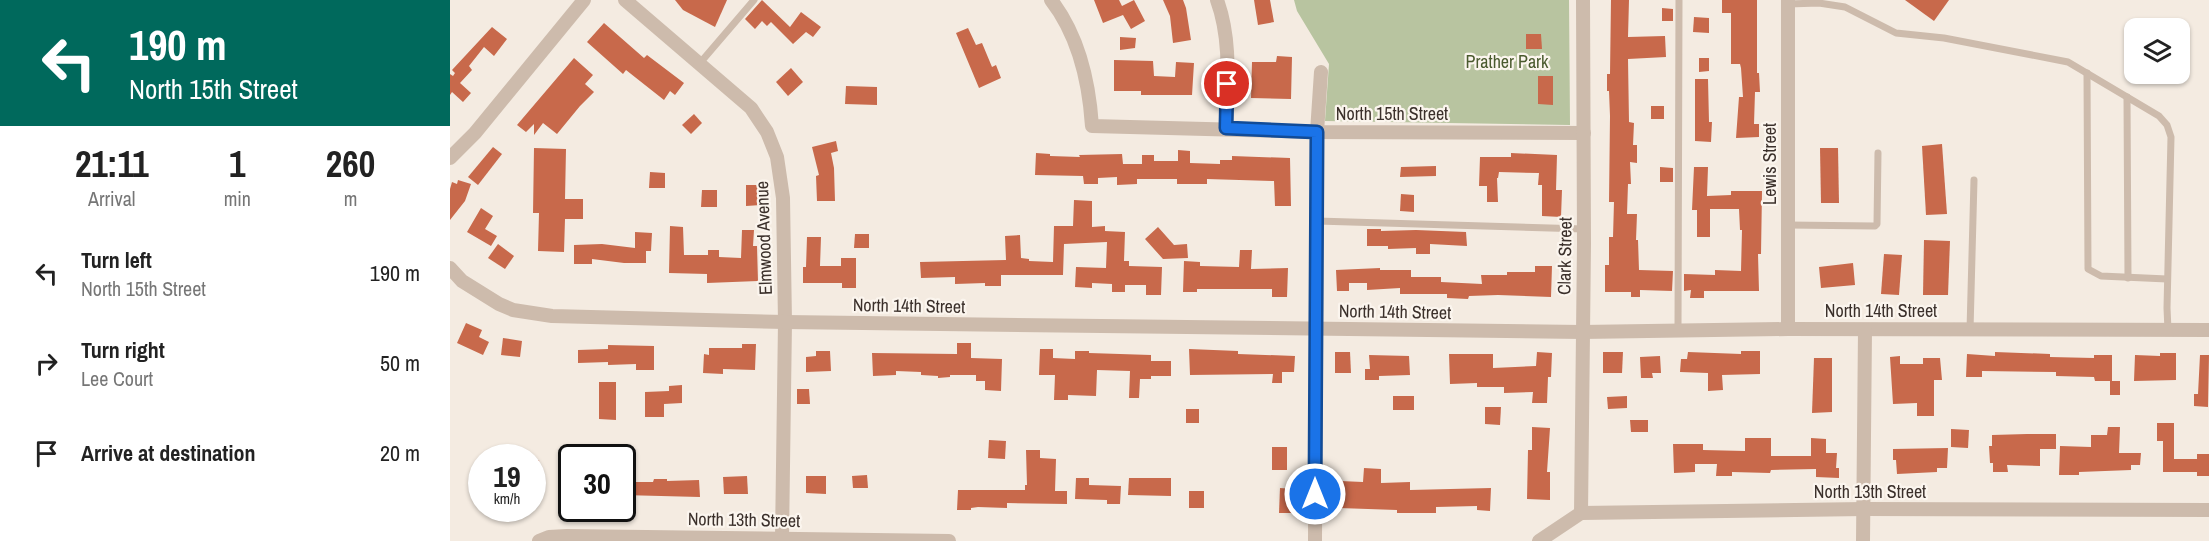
<!DOCTYPE html>
<style>
body{margin:0;font-family:"Archivo Narrow",sans-serif;background:#f6f6f6;color:#222;height:100vh;display:flex;flex-direction:column;font-size:22px;white-space:nowrap}
*{box-sizing:border-box;margin:0}
p{font-size:20px;color:#767676}
.icon{flex:none;width:33px;height:33px;fill:none;stroke:currentColor;stroke-width:2;stroke-linecap:round;stroke-linejoin:round}
.map{position:relative;flex:1;overflow:hidden}
.panel{display:flex;flex-direction:column;background:#fff;width:450px}
.panel>*{flex:none}
.hud{background:#00695c;color:#fff;overflow:hidden}
.tools{position:absolute;left:1674px;top:18px;display:grid;gap:12px}
.tools a{display:grid;place-items:center;width:66px;height:66px;border-radius:12px;background:#fff;box-shadow:0 2px 4px #0004;font-size:30px}
.speed{position:absolute;left:18px;top:444px;display:flex;gap:12px;font-size:30px;font-weight:700;text-align:center}
.speed>*{display:grid;place-content:center;width:78px;height:78px;border-radius:50%;background:#fff;box-shadow:0 2px 4px #0004;line-height:1}
.speed small{font-size:15px;font-weight:400}
.speed .limit{border:3px solid #111;border-radius:9px;background:#fff;color:#111}
.pin{position:absolute;display:grid;place-items:center;width:51px;height:51px;color:#fff;margin:-26px;border:3px solid #fff;border-radius:50%;box-shadow:0 2px 6px #0007}
.me{position:absolute;width:66px;margin:-33px;rotate:0deg;stroke-linejoin:round;filter:drop-shadow(0 0 4px #0008)}
.turn{display:flex;align-items:center;gap:21px;height:126px;padding:0 30px;font-size:27px}
.turn .icon{width:78px;height:78px;stroke-width:2.5}
.turn b{display:block;font-size:42px;line-height:51px}
.eta{display:flex;justify-content:space-evenly;align-items:center;height:102px;text-align:center}
.eta b{font-size:36px;font-weight:800;line-height:42px}
ul{padding:0;list-style:none}
li{display:flex;align-items:center;gap:18px;height:90px;padding:0 30px}
li div{flex:1}
li b{display:block;font-size:22px}
li em{font-style:normal}
main{display:flex;flex:1;min-height:0}
.map>svg:first-child{display:block}
.green{fill:#b8c4a0}
.building{fill:#c8694b}
.lines{fill:none;stroke-linecap:round;stroke-linejoin:round}
.service{stroke:#cdbbac;stroke-width:7}
.minor{stroke:#cdbbac;stroke-width:14}
.route-casing{stroke:#114b97;stroke-width:15}
.route{stroke:#1a73e8;stroke-width:10}
.labels{text-anchor:middle;stroke-width:4.5;stroke-linejoin:round;paint-order:stroke}
.park-label{font-size:18px;fill:#4a5a2e;stroke:#fbf5ee}
.street-label{font-size:18px;fill:#3b302b;stroke:#fbf5ee}
</style>
<main>
<section class="panel">
<div class="hud">
<div class="turn"><svg class="icon" aria-label="left" viewBox="0 0 24 24"><path d="M17 20v-9H6M10 6l-5 5 5 5"/></svg><div><b>190 m</b>North 15th Street</div></div>
</div>
<div class="eta">
<div><b>21:11</b><p>Arrival</p></div>
<div><b>1</b><p>min</p></div>
<div><b>260</b><p>m</p></div>
</div>
<ul>
<li><svg class="icon" aria-label="left" viewBox="0 0 24 24"><path d="M17 20v-9H6M10 6l-5 5 5 5"/></svg><div><b>Turn left</b><p>North 15th Street</p></div><em>190 m</em></li>
<li><svg class="icon" aria-label="right" viewBox="0 0 24 24"><path d="M7 20v-9h11M14 6l5 5-5 5"/></svg><div><b>Turn right</b><p>Lee Court</p></div><em>50 m</em></li>
<li><svg class="icon" aria-label="arrive" viewBox="0 0 24 24"><path d="M6 21V4h12l-3 4 3 4H6"/></svg><div><b>Arrive at destination</b></div><em>20 m</em></li>
</ul>
</section>
<div class="map">
<svg width="1759" height="541" viewBox="0 0 1759 541">
<rect width="100%" height="100%" fill="#f4ebe1"/>
<polygon class="green" points="844,0 1119,0 1120,125 875,121 879,64 847,11"/>
<g class="building">
<polygon points="225,0 277,0 265,27 233,10"/>
<polygon points="312,0 340,27 351,12 371,27 363,37 356,32 343,44 321,22 317,26 312,21 305,29 295,19"/>
<polygon points="644,0 669,0 672,6 684,0 695,21 681,29 673,15 653,23"/>
<polygon points="713,0 733,0 736,8 741,40 723,43 720,16"/>
<polygon points="804,0 820,0 824,22 808,25"/>
<polygon points="1161,0 1179,0 1178,37 1215,36 1216,57 1178,59 1179,122 1184,123 1183,145 1187,145 1187,163 1180,162 1181,184 1178,184 1177,214 1187,214 1186,240 1188,240 1189,270 1223,271 1222,291 1190,290 1190,297 1181,297 1181,292 1155,292 1155,265 1159,265 1159,237 1163,237 1164,202 1159,202 1160,116 1159,91 1157,91 1157,74 1160,74"/>
<polygon points="1272,0 1307,0 1307,73 1309,73 1310,92 1305,92 1304,124 1309,124 1309,137 1286,138 1289,97 1293,97 1291,68 1290,64 1281,64 1281,13 1272,13"/>
<polygon points="1455,0 1499,0 1484,21"/>
<polygon points="1212,8 1223,9 1223,21 1212,21"/>
<polygon points="1244,17 1259,18 1259,33 1243,32"/>
<polygon points="154,23 194,58 197,55 234,83 225,95 220,91 214,100 176,70 173,74 137,42"/>
<polygon points="42,27 57,39 44,56 34,47 19,66 22,70 10,83 21,93 13,102 2,92 0,95 0,74 3,76 5,73 2,70"/>
<polygon points="518,28 526,45 532,43 542,67 546,65 551,78 529,88 506,33"/>
<polygon points="1076,34 1091,34 1092,49 1076,49"/>
<polygon points="670,37 686,38 685,48 670,50"/>
<polygon points="827,56 842,57 841,99 801,98 802,62 826,62"/>
<polygon points="124,58 143,75 135,84 144,92 130,106 107,134 93,123 84,135 84,124 76,132 67,125"/>
<polygon points="1249,58 1259,58 1259,71 1249,72"/>
<polygon points="664,60 703,61 704,76 725,77 726,62 744,63 742,95 691,95 691,91 664,91"/>
<polygon points="341,68 353,82 338,96 326,82"/>
<polygon points="1088,76 1103,76 1103,105 1088,104"/>
<polygon points="1245,79 1258,79 1259,122 1262,122 1261,142 1245,141"/>
<polygon points="396,86 427,87 427,105 395,104"/>
<rect x="1201" y="106" width="13" height="13"/>
<polygon points="244,114 252,123 241,134 232,125"/>
<polygon points="386,141 388,151 381,153 384,168 385,201 367,201 366,176 369,175 362,147"/>
<polygon points="1492,144 1497,214 1476,215 1472,146"/>
<polygon points="43,147 52,154 28,185 18,177"/>
<polygon points="84,148 116,149 115,199 133,199 133,219 115,219 114,252 88,251 89,213 83,213"/>
<polygon points="1370,148 1388,148 1389,203 1371,203"/>
<polygon points="728,150 740,151 740,163 770,164 770,160 782,160 782,156 840,158 841,206 825,206 824,181 757,179 757,184 727,184 727,179 687,179 687,184 667,185 667,177 648,178 648,184 634,184 633,176 585,175 586,153 600,154 600,156 630,157 629,155 672,154 673,164 692,164 692,155 704,155 704,161 728,161"/>
<polygon points="1061,153 1107,155 1106,190 1112,190 1111,217 1092,216 1092,185 1088,185 1089,173 1049,172 1048,178 1047,178 1048,202 1037,202 1037,186 1029,186 1030,157 1061,157"/>
<polygon points="986,166 986,176 950,177 951,167"/>
<polygon points="1210,167 1223,168 1223,182 1210,182"/>
<polygon points="1244,167 1258,167 1257,196 1281,195 1281,191 1312,191 1311,254 1308,254 1309,291 1254,291 1254,298 1240,298 1241,290 1234,291 1234,274 1265,275 1265,270 1291,271 1292,230 1290,230 1289,209 1260,209 1260,237 1247,237 1247,210 1242,210"/>
<polygon points="200,172 215,173 215,188 199,188"/>
<polygon points="8,180 21,184 15,201 0,220 0,189 2,182 7,184"/>
<polygon points="296,185 311,185 311,205 296,206"/>
<polygon points="252,190 267,190 267,207 251,207"/>
<polygon points="951,194 964,195 964,212 950,211"/>
<polygon points="624,200 642,201 642,227 655,226 655,231 675,232 674,261 679,261 679,266 712,267 711,295 696,295 696,285 675,285 675,292 662,292 662,284 642,283 642,288 625,287 626,267 656,268 657,242 614,244 613,275 551,275 551,286 535,286 535,283 505,284 505,277 471,278 470,262 556,260 555,236 570,235 571,258 579,259 579,261 603,262 604,226 623,226"/>
<polygon points="31,208 43,216 35,229 47,236 41,246 17,232"/>
<polygon points="220,226 233,227 234,255 258,255 258,250 269,250 269,257 291,258 292,230 304,230 303,246 307,246 308,281 257,283 257,274 219,273"/>
<polygon points="708,227 724,245 737,244 738,258 713,259 695,239"/>
<polygon points="917,229 931,229 931,231 966,230 1016,232 1017,246 980,244 980,254 966,254 966,248 938,249 938,246 917,246"/>
<polygon points="185,232 202,233 201,251 196,251 196,263 174,263 142,259 142,264 124,264 124,245 152,244 185,248"/>
<polygon points="405,234 419,234 419,248 404,248"/>
<polygon points="357,237 371,237 370,266 391,266 391,258 406,258 406,288 392,288 392,283 353,283 353,267 356,267"/>
<polygon points="1474,240 1500,241 1498,295 1473,295"/>
<polygon points="48,244 64,256 55,269 38,258"/>
<polygon points="790,250 802,250 801,269 838,268 837,297 822,297 822,289 747,289 747,292 733,292 734,261 750,262 750,266 789,267"/>
<polygon points="1434,254 1452,255 1449,295 1431,294"/>
<polygon points="1403,263 1405,285 1371,288 1369,267"/>
<polygon points="1085,266 1102,266 1101,297 1048,295 1019,296 1018,299 997,298 997,294 950,294 950,288 917,290 917,283 899,283 899,291 887,291 886,270 930,268 930,270 961,270 961,277 991,277 991,282 1032,284 1031,275 1057,275 1057,272 1085,272"/>
<polygon points="16,323 32,330 29,337 39,342 33,355 7,343"/>
<polygon points="53,338 72,341 70,357 51,355"/>
<polygon points="507,343 521,343 521,358 552,359 551,391 535,390 535,381 526,381 526,375 500,375 500,377 488,378 488,376 471,375 471,372 446,371 446,375 423,376 422,353 507,354"/>
<polygon points="292,344 306,344 305,370 273,369 273,374 253,373 254,354 259,355 259,348 292,348"/>
<polygon points="158,345 204,346 204,370 186,370 186,364 158,365 158,362 128,363 128,350 158,349"/>
<polygon points="590,349 603,349 603,358 625,359 625,351 639,351 639,353 701,355 701,361 721,361 721,376 701,376 701,379 690,379 689,398 679,398 680,371 647,370 646,396 618,395 618,400 604,400 605,375 589,375"/>
<polygon points="739,349 788,351 788,354 845,356 844,372 832,372 832,383 822,383 823,374 740,375"/>
<polygon points="366,351 380,351 381,371 356,372 356,357 366,356"/>
<polygon points="1291,351 1310,351 1310,374 1272,375 1273,390 1258,391 1258,373 1230,372 1231,359 1237,359 1238,352 1291,354"/>
<polygon points="885,352 900,352 901,373 885,373"/>
<polygon points="1087,352 1102,353 1101,377 1098,377 1097,403 1082,403 1083,392 1054,393 1054,387 1027,387 1027,383 1000,384 999,354 1043,354 1043,368 1086,366"/>
<polygon points="1153,352 1173,352 1172,373 1153,373"/>
<polygon points="1545,352 1600,354 1600,357 1644,358 1644,355 1662,355 1662,381 1645,381 1644,377 1606,376 1606,372 1532,371 1532,377 1516,377 1517,354 1545,356"/>
<polygon points="1710,353 1726,353 1726,380 1684,381 1685,355 1710,356"/>
<polygon points="919,355 959,356 960,375 929,376 929,380 915,380 915,369 920,369"/>
<polygon points="1750,355 1759,355 1758,407 1744,406 1744,394 1748,394"/>
<polygon points="1210,356 1211,373 1202,373 1203,378 1191,378 1190,357"/>
<polygon points="1450,356 1450,364 1473,364 1473,358 1490,358 1492,380 1484,380 1484,416 1467,416 1467,403 1443,404 1440,357"/>
<polygon points="1364,358 1382,358 1382,412 1362,413"/>
<rect x="1660" y="381" width="10" height="14"/>
<polygon points="149,382 166,382 166,420 149,419"/>
<polygon points="232,385 232,403 214,404 214,417 195,417 195,392 219,391 219,386"/>
<polygon points="347,389 359,389 360,404 347,404"/>
<rect x="943" y="396" width="21" height="14"/>
<polygon points="1177,396 1177,408 1158,409 1157,397"/>
<polygon points="1035,407 1051,407 1050,425 1035,424"/>
<rect x="736" y="409" width="13" height="14"/>
<polygon points="1180,420 1198,420 1198,432 1181,432"/>
<polygon points="1707,423 1724,423 1724,459 1747,459 1747,454 1759,454 1759,476 1747,476 1747,472 1713,472 1713,441 1707,441"/>
<polygon points="1082,427 1100,428 1097,472 1100,472 1100,500 1077,499 1078,450 1082,450"/>
<polygon points="1658,427 1670,427 1669,453 1691,453 1690,465 1681,465 1681,470 1629,472 1629,475 1609,475 1610,446 1641,447 1641,435 1657,435"/>
<polygon points="1501,429 1519,430 1518,448 1501,447"/>
<polygon points="1577,434 1606,434 1606,449 1590,449 1590,466 1557,465 1558,472 1543,472 1543,463 1540,463 1539,446 1542,446 1542,435"/>
<polygon points="1295,438 1321,438 1321,456 1361,456 1361,438 1376,439 1376,453 1387,453 1386,468 1389,468 1389,478 1366,477 1366,469 1321,470 1320,473 1282,472 1282,476 1266,476 1267,464 1245,464 1245,472 1224,473 1223,444 1253,444 1253,450 1295,451"/>
<polygon points="539,440 556,441 555,459 538,458"/>
<rect x="822" y="447" width="15" height="23"/>
<polygon points="1498,448 1497,468 1487,468 1487,472 1447,474 1446,460 1443,460 1443,449"/>
<polygon points="576,450 590,450 590,458 606,459 605,491 617,491 617,504 557,503 557,508 528,507 521,508 521,510 507,510 508,490 575,490 575,485 577,485"/>
<polygon points="82,460 89,460 93,489 82,490"/>
<polygon points="914,468 931,469 931,483 960,482 960,490 1041,488 1040,511 1027,510 1027,506 986,507 986,513 947,513 947,510 889,508 890,481 913,482"/>
<polygon points="417,475 418,488 403,488 402,476"/>
<polygon points="297,476 298,494 274,494 273,477"/>
<polygon points="356,476 376,476 376,494 356,493"/>
<polygon points="626,478 639,478 639,485 671,486 670,504 657,504 657,500 625,499"/>
<polygon points="679,478 721,478 721,496 678,495"/>
<polygon points="204,479 217,479 217,481 249,480 250,497 172,495 172,482 203,482"/>
<polygon points="830,488 843,489 843,513 829,513"/>
<rect x="739" y="491" width="15" height="17"/>
</g>
<g class="lines">
<g class="service">
<polyline points="1338,4 1369,3 1395,7 1446,33 1494,38 1618,62 1709,116 1717,125 1721,137 1717,308 1718,330"/>
<polyline points="250,63 304,0"/>
<polyline points="1637,73 1638,269 1651,276 1717,279"/>
<polyline points="1677,97 1678,278"/>
<polyline points="867,221 1134,229"/>
<polyline points="1338,225 1425,226 1427,224 1428,153"/>
<polyline points="1228,330 1229,0"/>
<polyline points="1520,330 1524,180"/>
</g>
<g class="minor">
<polyline points="175,0 301,108 317,132 327,157 333,198 335,322 332,539"/>
<path d="M 601,0 C 629,36 639,81 642,126 L 867,132 L 1134,133"/>
<path d="M 767,0 C 782,41 777,85 776,128"/>
<polyline points="1338,0 1338,329"/>
<polyline points="0,158 25,133 134,0"/>
<polyline points="0,268 12,281 49,304 63,310 102,316 335,322 1132,332 1338,329 1759,330"/>
<polyline points="1131,513 1134,243 1133,0"/>
<polyline points="89,541 99,537 117,536 499,541"/>
<polyline points="865,541 867,132 871,72"/>
<polyline points="1089,541 1131,513 1414,509 1759,510"/>
<polyline points="1413,541 1415,330"/>
</g>
</g>
<g class="lines">
<g class="route-casing">
<polyline id="route" points="777,84 776,128 867,132 865,494"/>
</g>
<use href="#route" class="route"/>
</g>
<g class="labels">
<g class="park-label">
<text x="1057" y="68">Prather Park</text>
</g>
<g class="street-label">
<text x="942" y="120">North 15th Street</text>
<text transform="translate(1320 164) rotate(-90)" y="6">Lewis Street</text>
<text transform="translate(314 238) rotate(-92)" y="6">Elmwood Avenue</text>
<text transform="translate(1115 256) rotate(-89)" y="6">Clark Street</text>
<text transform="translate(459 306) rotate(1)" y="6">North 14th Street</text>
<text x="1431" y="317">North 14th Street</text>
<text transform="translate(945 312) rotate(1)" y="6">North 14th Street</text>
<text x="1420" y="498">North 13th Street</text>
<text transform="translate(294 520) rotate(1)" y="6">North 13th Street</text>
</g>
</g>
</svg>
<div class="tools">
<a><svg class="icon" aria-label="layers" viewBox="0 0 24 24"><path d="M12 4l9 5-9 5-9-5zM3 14l9 5 9-5"/></svg></a>
</div>
<div class="speed"><div>19<small>km/h</small></div><div class="limit">30</div></div>
<div class="pin" style="left:777px;top:84px;background:#d93025"><svg class="icon" aria-label="arrive" viewBox="0 0 24 24"><path d="M6 21V4h12l-3 4 3 4H6"/></svg></div>
<svg class="me" style="left:865px;top:494px" viewBox="-20 -20 40 40"><circle r="17" fill="#1a73e8" stroke="#fff" stroke-width="3"/><path d="M0-11L8 9 0 5-8 9z" fill="#fff"/></svg>
</div>
</main>
